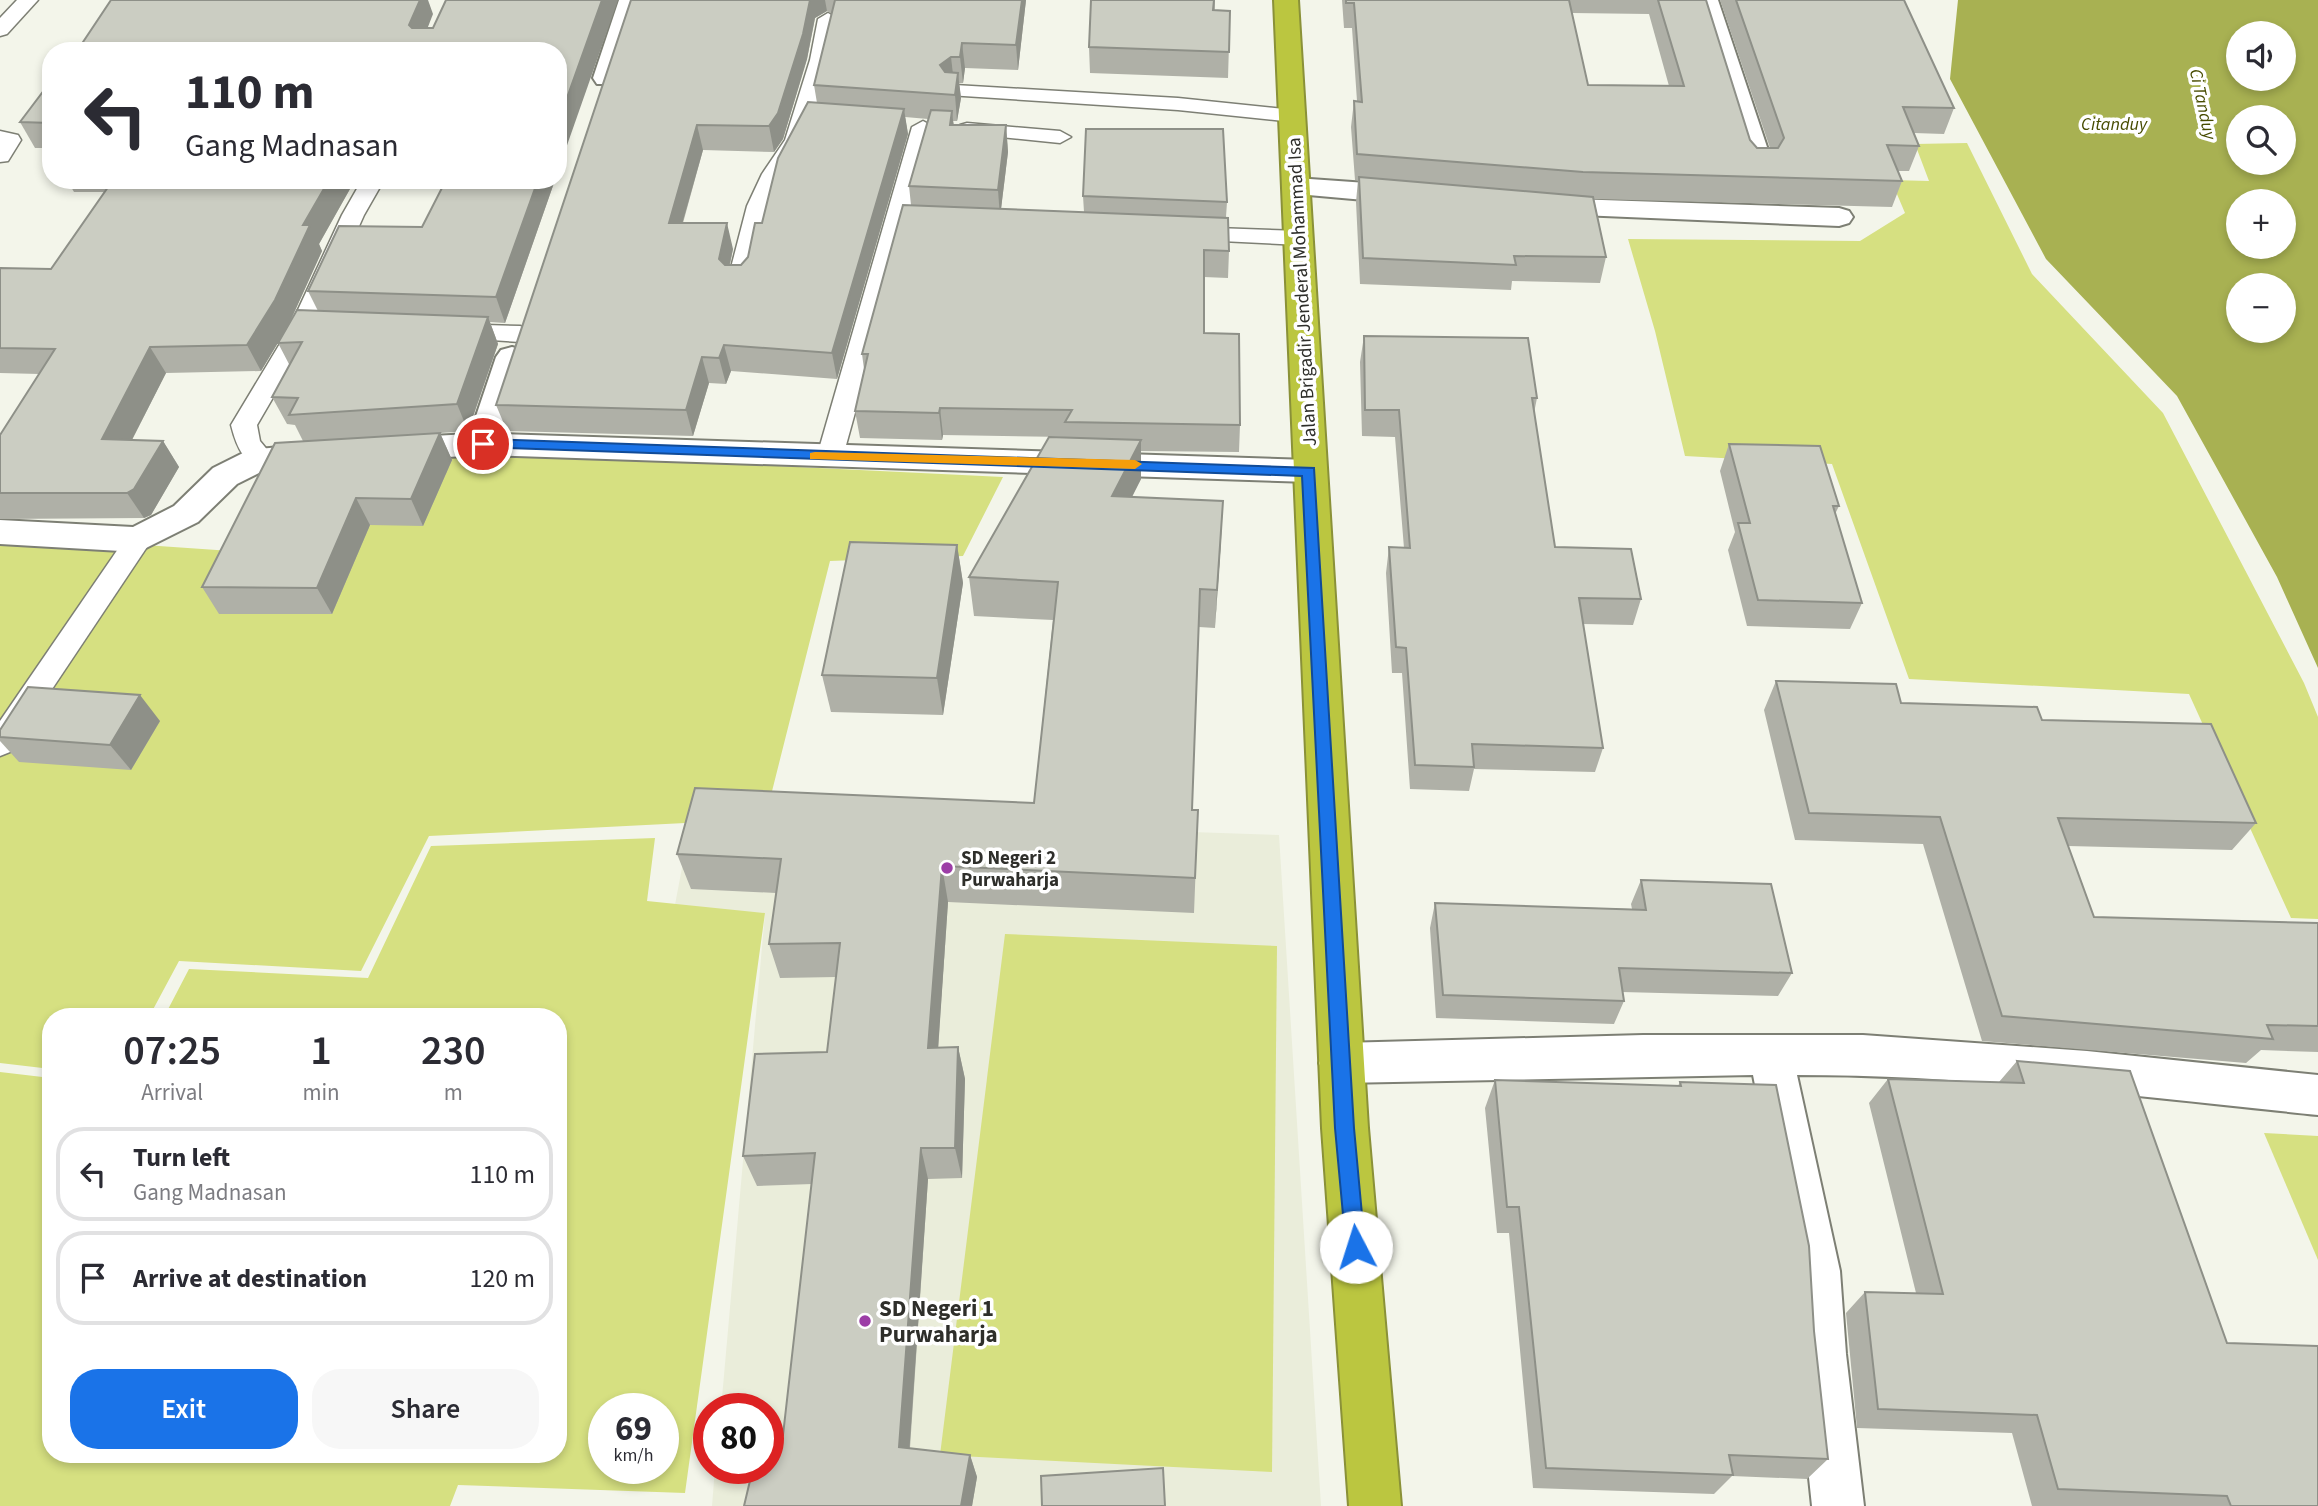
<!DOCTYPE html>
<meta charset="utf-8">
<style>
body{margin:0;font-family:"Source Sans 3",sans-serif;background:#f7f7f7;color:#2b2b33;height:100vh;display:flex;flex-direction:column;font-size:26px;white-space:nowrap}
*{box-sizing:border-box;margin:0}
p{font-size:23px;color:#7c7c81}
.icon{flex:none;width:38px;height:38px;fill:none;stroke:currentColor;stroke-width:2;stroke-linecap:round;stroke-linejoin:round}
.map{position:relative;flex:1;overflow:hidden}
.drawer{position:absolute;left:42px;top:1008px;width:525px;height:455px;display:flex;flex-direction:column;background:#fff;border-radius:28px;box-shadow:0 4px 10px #0003}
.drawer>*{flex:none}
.guide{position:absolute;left:42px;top:42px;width:525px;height:147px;border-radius:28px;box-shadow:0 4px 10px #0003;background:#fff;color:#2b2b33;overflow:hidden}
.fabs{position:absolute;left:2226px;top:21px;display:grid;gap:14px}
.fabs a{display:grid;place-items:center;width:70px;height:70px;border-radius:50%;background:#fff;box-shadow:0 4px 10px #0003;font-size:35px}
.speed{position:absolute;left:588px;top:1393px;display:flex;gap:14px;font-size:35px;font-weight:700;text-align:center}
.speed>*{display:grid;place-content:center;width:91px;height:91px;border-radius:50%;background:#fff;box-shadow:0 4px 10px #0003;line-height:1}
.speed small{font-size:18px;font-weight:400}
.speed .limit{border:10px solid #d22;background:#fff;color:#111}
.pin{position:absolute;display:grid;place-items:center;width:60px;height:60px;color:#fff;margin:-30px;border:4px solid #fff;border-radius:50%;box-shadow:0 2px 7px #0007}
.me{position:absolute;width:77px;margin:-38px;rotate:355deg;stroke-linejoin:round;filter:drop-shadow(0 0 5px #0008)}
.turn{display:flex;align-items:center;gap:24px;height:147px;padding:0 28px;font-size:32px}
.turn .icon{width:91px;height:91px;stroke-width:2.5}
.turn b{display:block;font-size:49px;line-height:60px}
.eta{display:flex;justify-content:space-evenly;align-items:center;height:119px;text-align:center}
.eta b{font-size:42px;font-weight:600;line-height:49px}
.cta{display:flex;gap:14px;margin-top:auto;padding:14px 28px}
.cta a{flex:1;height:80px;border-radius:28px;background:#1a73e8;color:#fff;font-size:28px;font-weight:600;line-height:80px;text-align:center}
.cta a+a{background:#f7f7f7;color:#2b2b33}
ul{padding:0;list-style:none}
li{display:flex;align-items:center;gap:21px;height:94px;margin:0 14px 10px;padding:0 14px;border:4px solid #e1e1e2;border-radius:28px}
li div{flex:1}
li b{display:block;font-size:26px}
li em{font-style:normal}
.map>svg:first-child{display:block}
.built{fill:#eaedda}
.green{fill:#d6e081;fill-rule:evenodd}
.water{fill:#a8b152;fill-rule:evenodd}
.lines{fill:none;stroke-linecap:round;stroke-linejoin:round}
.lane-casing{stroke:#7d7f74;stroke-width:3}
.street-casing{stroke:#7d7f74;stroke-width:4}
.highway-casing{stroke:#8a9138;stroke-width:4}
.lane{fill:#fff;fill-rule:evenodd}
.street{fill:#fff;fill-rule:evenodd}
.highway{fill:#bbc640;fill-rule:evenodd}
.wall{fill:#afb0a7;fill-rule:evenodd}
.shaded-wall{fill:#8e9088}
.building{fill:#cbcdc2;stroke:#8e9088;stroke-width:2}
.route{fill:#1a73e8;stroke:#114b97;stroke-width:2}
.slow{fill:#f59e0b}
.poi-dot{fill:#9c3da6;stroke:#fff;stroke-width:2.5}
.labels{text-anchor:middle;stroke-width:7;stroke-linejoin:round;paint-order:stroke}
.far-water-label{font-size:18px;font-style:italic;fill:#474c00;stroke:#fff}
.street-label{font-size:19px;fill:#2e2e2a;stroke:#fff}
.poi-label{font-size:19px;font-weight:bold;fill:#2e2e2a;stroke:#fff;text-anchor:start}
.near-poi-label{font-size:23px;font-weight:bold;fill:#2e2e2a;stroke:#fff;text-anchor:start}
</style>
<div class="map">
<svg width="2318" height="1506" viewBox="0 0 2318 1506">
<rect width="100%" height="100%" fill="#f3f5ea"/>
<polygon class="built" points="692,815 1279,835 1321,1506 712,1506 715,1468 768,1468 768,1409 721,1409 765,913 674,910"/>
<g class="green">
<polygon points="1967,143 2032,274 2163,413 2304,683 2318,717 2318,919 2291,918 2189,694 1909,679 1832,464 1685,456 1655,331 1628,239 1860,241 1905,213 1891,180 1929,181 1915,144"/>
<polygon points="310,443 1003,477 963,556 830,561 765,819 429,836 361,971 179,961 149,1017 51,1017 51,1069 0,1063 0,535 231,551"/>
<path d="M 655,838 L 647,901 L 765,913 L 685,1493 L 458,1485 L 450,1506 L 0,1506 L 0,1072 L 51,1078 L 51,1454 L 558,1454 L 558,1017 L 164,1017 L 189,969 L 368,978 L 431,846 ZM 604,1409 L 663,1409 L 663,1468 L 604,1468 Z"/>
<polygon points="1005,934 1277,946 1272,1472 940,1455"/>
<polygon points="2264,1133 2318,1136 2318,1260"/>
</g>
<path class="water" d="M 1958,0 L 2318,0 L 2318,668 L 2277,577 L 2177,396 L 2046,259 L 1950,79 ZM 2238,33 L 2284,33 L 2284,79 L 2238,79 ZM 2238,117 L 2284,117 L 2284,163 L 2238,163 ZM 2238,201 L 2284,201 L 2284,247 L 2238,247 ZM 2238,285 L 2284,285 L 2284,331 L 2238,331 Z"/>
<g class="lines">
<g class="lane-casing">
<g id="lane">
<polygon points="17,0 38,0 7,34 0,36 0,18"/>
<polygon points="828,13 838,19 830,60 807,140 784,174 769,206 751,283 747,288 731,288 727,283 747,206 762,174 785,140 810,60 818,19"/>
<polygon points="955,85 1178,98 1293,110 1303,116 1293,122 1178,110 948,95 945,91"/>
<polygon points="923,121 934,127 843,456 839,462 830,465 821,462 817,456 912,127"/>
<polygon points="967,123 1060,131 1071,137 1060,143 960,133 956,129 960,125"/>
<polygon points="0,131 18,135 21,140 8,161 0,162"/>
<path d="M 362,180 L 384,180 L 364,215 L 314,327 L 257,425 L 260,441 L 274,458 L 270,464 C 245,471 236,445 231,425 L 290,327 L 342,215 Z"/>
<polygon points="1188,227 1300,231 1311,238 1300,245 1180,239 1177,234"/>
<polygon points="453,324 520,326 528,329 532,334 528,339 520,342 445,337 441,332 445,327"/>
<polygon points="138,530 147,533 151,540 147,547 10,752 0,756 0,721 129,533"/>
</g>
</g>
<g class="street-casing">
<g id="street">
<polygon points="619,0 643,0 619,78 615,84 597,84 593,78"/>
<polygon points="1694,0 1718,0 1773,165 1769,171 1759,173 1749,171 1745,165"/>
<polygon points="1296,178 1409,186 1419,189 1423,195 1419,201 1409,204 1286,193 1282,187 1286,181"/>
<polygon points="1543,198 1839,208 1849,211 1853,217 1849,223 1839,226 1533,213 1529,207 1533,201"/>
<polygon points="512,347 523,350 528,357 503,434 1309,460 1321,463 1326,471 1321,479 1309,482 483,455 394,460 382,457 377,449 382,441 394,438 470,434 496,357 501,350"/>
<polygon points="320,443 332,446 337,454 332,462 267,469 237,484 198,522 138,552 0,544 0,520 133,527 174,506 213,468 249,450"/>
<path d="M 1643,1035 L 1863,1035 L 2087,1051 L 2318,1075 L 2318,1115 C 2145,1097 1971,1075 1797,1075 L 1840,1271 L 1846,1354 L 1864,1506 L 1812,1506 L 1796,1354 L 1792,1271 L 1753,1075 L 1341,1083 L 1325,1077 L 1319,1063 L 1325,1049 L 1341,1043 Z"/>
</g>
</g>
<g class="highway-casing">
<polygon id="highway" points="1274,0 1298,0 1368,1128 1401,1506 1349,1506 1322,1128"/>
</g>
<use href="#lane" class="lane"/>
<use href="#street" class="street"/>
<use href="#highway" class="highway"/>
</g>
<g class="wall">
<path d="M 631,0 L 1026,0 L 1018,70 L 965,68 L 963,83 L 959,83 L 961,98 L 957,121 L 953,121 L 954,125 L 1006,125 L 1008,152 L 1001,209 L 1084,212 L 1083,196 L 1227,202 L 1226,217 L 1229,251 L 1228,278 L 1204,277 L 1204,333 L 1240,425 L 1239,452 L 1141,451 L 1141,479 L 1132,497 L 1221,540 L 1215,628 L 1199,627 L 1192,810 L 1198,810 L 1194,913 L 948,902 L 938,1048 L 958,1047 L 965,1079 L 962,1178 L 928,1179 L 910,1448 L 970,1455 L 977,1477 L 972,1506 L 744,1506 L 783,1435 L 812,1184 L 757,1186 L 743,1156 L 827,1052 L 836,977 L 780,978 L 769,944 L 776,893 L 691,889 L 677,854 L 1034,803 L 1053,620 L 974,616 L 969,577 L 1066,437 L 943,435 L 942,440 L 860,438 L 855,411 L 864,369 L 862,354 L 911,205 L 909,186 L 928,119 L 905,117 L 908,134 L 837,379 L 731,371 L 726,384 L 709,383 L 693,436 L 507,431 L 496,405 ZM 827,11 L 832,14 L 814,85 L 817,103 L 748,257 L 741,265 L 730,265 L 733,249 L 683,223 L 703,150 L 774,152 L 783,139 L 807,59 L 815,18 Z"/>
<polygon points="1091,0 1215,0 1215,10 1230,11 1228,78 1090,73 1089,47"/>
<path d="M 1342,0 L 1706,0 L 1750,140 L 1757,148 L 1770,148 L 1720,0 L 1904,0 L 1954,108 L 1944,134 L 1914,133 L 1919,146 L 1909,171 L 1898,171 L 1902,181 L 1892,207 L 1594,199 L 1606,257 L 1600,283 L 1512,281 L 1511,290 L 1360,284 L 1356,202 L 1358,180 L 1355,180 L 1351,127 L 1354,101 L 1357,101 L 1352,28 L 1344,28 ZM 1572,13 L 1649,14 L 1669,86 L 1588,85 Z"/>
<polygon points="51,81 51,148 35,148 20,122"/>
<polygon points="67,180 355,180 319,244 322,251 288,326 261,371 166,373 132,440 163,441 179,467 151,515 144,518 0,519 0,435 39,374 0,373 0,268 51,269 105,192 74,192"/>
<polygon points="555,180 505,323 490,322 498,344 468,431 440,433 452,460 423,526 370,525 332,614 219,614 202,587 303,441 295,425 287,424 272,397 290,366 278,343 318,311 308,291 422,227"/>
<polygon points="1364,336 1537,398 1534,413 1555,547 1641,599 1633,625 1583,624 1603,748 1595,772 1474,769 1469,791 1410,789 1402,673 1392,673 1386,573 1389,547 1404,548 1395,437 1362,436 1360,362"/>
<polygon points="1729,444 1839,506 1835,514 1862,603 1850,629 1747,626 1728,550 1735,532 1720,471"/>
<polygon points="957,545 963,583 943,715 831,712 822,675"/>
<polygon points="1776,681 1901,703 2042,720 2256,823 2232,850 2068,846 2094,917 2318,923 2318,1052 2261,1050 2246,1063 1982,1041 1923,844 1795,840 1764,710"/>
<polygon points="160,721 131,770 19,762 0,741 0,730"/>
<polygon points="1641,880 1792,973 1778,996 1622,992 1624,1001 1614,1024 1436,1018 1430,928 1435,903 1632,909 1631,904"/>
<polygon points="2017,1061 2227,1343 2318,1506 2032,1506 2012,1433 1857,1428 1846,1313 1865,1292 1916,1293 1869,1103 1888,1079 1999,1082"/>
<polygon points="1495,1080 1678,1086 1680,1082 1814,1331 1828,1459 1807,1479 1732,1476 1714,1494 1533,1488 1509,1233 1497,1233 1485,1108"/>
</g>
<g class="shaded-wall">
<polygon points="420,0 428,0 433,14 419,50 409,25"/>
<polygon points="602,0 618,0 558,171 558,123"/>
<polygon points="810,0 825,0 827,11 815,18 807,59 783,139 774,152 769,126"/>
<polygon points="1022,0 1026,0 1018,70 1016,45"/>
<polygon points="962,43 965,68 963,83 960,57"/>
<polygon points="951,57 954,83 940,65"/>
<polygon points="958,73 961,98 957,121 955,95"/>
<polygon points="904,109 908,134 837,379 832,353"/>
<polygon points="952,111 955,138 950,125"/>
<polygon points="697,125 703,150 675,249 669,223"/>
<polygon points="1006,125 1008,152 1000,217 998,190"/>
<polygon points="329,180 355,180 319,244 322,251 288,326 261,371 247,345 303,225"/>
<polygon points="538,180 555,180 505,323 496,297"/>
<polygon points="727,223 733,249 725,285 719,259"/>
<polygon points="488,317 498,344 468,431 457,404"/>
<polygon points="724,345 731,371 726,384 719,358"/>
<polygon points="150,347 166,373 119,465 102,439"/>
<polygon points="702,357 709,383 693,436 686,410"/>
<polygon points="940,408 943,435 942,440 939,413"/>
<polygon points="440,433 452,460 423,526 411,499"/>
<polygon points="1141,440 1141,479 1113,534 1112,496"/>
<polygon points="163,441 179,467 151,515 144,518 127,493"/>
<polygon points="356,498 370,525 332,614 317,588"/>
<polygon points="1223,501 1221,540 1215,628 1217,590"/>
<polygon points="957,545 963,583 943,715 937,678"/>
<polygon points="140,695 160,721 131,770 110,745"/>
<polygon points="942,866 948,902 936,1080 928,1048"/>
<polygon points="958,1047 965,1079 962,1178 955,1148"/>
<polygon points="921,1148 928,1179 908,1470 899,1447"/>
<polygon points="970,1455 977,1477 972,1506 961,1506"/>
</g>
<g class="building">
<polygon points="111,0 420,0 409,25 412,28 433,28 446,0 602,0 558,123 558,51 73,51 76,48 79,48"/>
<polygon points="631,0 810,0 803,34 778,113 769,126 697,125 669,223 727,223 719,259 725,265 741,265 748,257 755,223 762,223 778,158 808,102 904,109 832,353 724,345 719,358 702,357 686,410 496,405"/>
<polygon points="835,0 1022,0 1016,45 962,43 960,57 951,57 940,65 945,72 958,73 955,95 814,85"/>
<polygon points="1091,0 1214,0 1213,10 1230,11 1229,52 1089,47"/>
<polygon points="1346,0 1569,0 1588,85 1684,86 1658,0 1706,0 1750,140 1757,148 1778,148 1784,138 1736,0 1904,0 1954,108 1903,107 1919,146 1887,145 1902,181 1583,172 1357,154 1354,101 1362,102 1354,3 1346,3"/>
<polygon points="51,81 51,123 20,122"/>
<polygon points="931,110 952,111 950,125 1006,125 998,190 909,186"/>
<polygon points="1086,129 1223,129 1227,202 1083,196"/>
<polygon points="1359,177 1593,197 1606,257 1514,256 1516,265 1363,258"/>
<polygon points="113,180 329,180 303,225 310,225 275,300 247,345 150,347 102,439 163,441 134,489 127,493 0,493 0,435 55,349 0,348 0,268 51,269"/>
<polygon points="446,180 538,180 496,297 308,291 339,226 422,227"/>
<polygon points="903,205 1228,218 1229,251 1204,250 1204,333 1239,334 1240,425 1065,422 1072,410 940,408 939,413 855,411 868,354 862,354"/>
<polygon points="297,310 488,317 457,404 289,415 298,398 272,397 302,342 278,343"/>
<polygon points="1364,336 1528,338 1537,398 1532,398 1555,547 1631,549 1641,599 1579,598 1603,748 1472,744 1474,767 1415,765 1406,648 1396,647 1389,547 1410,548 1399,410 1365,410"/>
<polygon points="440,433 411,499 356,498 317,588 202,587 275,443"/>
<polygon points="1049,437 1141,440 1112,496 1223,501 1217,590 1200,589 1192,810 1198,810 1195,878 942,866 928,1048 958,1047 955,1148 921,1148 899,1447 970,1455 961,1506 744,1506 753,1468 768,1468 768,1434 783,1435 815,1153 743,1156 755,1054 827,1052 840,943 769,944 781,859 677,854 695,788 1034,803 1058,582 969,577"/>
<polygon points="1729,444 1820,446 1839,506 1833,506 1862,603 1758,600 1738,523 1750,523"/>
<polygon points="850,542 957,545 937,678 822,675"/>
<polygon points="1776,681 1896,684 1901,703 2037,707 2042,720 2211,724 2256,823 2058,818 2094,917 2318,923 2318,1026 2267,1025 2273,1039 2002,1016 1940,817 1809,813"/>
<polygon points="28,687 140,695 110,745 0,737 0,730"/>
<polygon points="1641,880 1771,884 1792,973 1619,968 1624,1001 1443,995 1435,903 1646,910"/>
<polygon points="2017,1061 2130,1071 2227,1343 2318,1346 2318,1506 2231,1506 2227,1496 2058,1489 2037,1415 1878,1409 1865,1292 1943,1294 1888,1079 2024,1083"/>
<polygon points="1495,1080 1681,1086 1680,1082 1776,1085 1809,1246 1814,1331 1828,1459 1729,1455 1733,1475 1546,1468 1519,1207 1507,1207"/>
<polygon points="1163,1468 1165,1506 1042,1506 1041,1476"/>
</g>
<polygon class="route" points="483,439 1314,468 1354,1128 1365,1247 1362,1254 1356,1257 1349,1254 1346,1247 1335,1128 1302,476 479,447 479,441"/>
<polygon class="slow" points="815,452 1135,460 1142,464 1135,469 810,459 810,453"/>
<g class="poi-dot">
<circle cx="947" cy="868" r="7"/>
<circle cx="865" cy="1321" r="7"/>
</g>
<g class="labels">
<g class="far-water-label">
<text transform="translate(2203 104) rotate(78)" y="6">Ci Tanduy</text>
<text x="2114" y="130">Citanduy</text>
</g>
<g class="street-label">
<text transform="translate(1301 292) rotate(-93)" y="7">Jalan Brigadir Jenderal Mohammad Isa</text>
</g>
<g class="poi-label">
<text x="961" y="864">SD Negeri 2<tspan x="961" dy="22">Purwaharja</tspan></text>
</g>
<g class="near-poi-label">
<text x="879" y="1316">SD Negeri 1<tspan x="879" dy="26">Purwaharja</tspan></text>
</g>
</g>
</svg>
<div class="fabs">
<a><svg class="icon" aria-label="sound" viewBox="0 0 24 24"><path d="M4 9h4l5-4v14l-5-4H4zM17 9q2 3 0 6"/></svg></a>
<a><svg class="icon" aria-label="search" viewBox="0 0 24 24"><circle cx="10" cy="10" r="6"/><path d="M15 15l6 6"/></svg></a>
<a>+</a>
<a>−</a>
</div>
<div class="speed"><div>69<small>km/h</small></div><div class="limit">80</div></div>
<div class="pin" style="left:483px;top:444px;background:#d93025"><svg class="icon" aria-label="arrive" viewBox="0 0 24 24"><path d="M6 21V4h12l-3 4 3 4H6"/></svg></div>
<svg class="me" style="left:1356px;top:1247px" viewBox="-20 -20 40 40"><circle r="19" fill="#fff"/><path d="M0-13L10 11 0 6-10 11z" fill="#1a73e8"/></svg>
<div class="guide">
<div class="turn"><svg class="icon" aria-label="left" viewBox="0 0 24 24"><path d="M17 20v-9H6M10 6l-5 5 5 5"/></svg><div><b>110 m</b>Gang Madnasan</div></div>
</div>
<section class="drawer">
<div class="eta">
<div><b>07:25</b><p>Arrival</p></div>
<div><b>1</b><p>min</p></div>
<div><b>230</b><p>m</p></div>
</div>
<ul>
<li><svg class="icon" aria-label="left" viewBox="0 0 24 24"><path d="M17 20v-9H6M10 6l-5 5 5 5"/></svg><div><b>Turn left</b><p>Gang Madnasan</p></div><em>110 m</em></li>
<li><svg class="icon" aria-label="arrive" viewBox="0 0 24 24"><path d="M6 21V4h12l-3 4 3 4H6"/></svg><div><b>Arrive at destination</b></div><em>120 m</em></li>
</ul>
<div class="cta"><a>Exit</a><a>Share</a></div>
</section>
</div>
